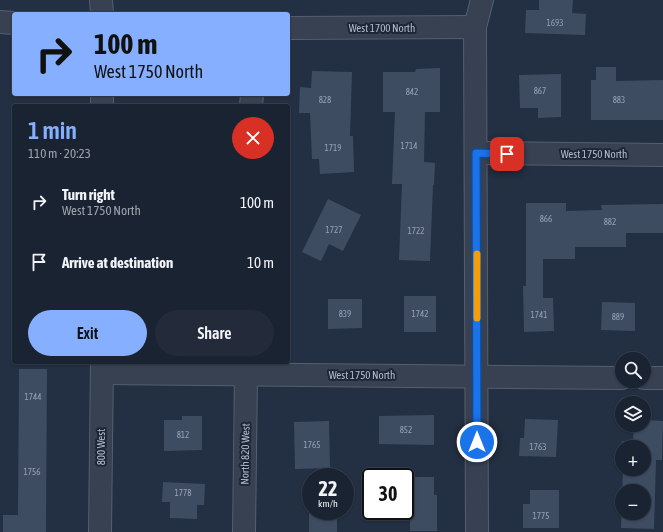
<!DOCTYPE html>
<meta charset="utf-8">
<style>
body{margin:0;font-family:"Asap Condensed",sans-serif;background:#232b3a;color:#f1f3f6;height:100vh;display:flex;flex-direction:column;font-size:15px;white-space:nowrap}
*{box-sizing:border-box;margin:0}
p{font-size:13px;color:#9fa4ac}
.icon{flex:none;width:22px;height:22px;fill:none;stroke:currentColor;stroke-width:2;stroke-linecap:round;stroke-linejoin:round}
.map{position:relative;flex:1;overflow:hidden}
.drawer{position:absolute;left:12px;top:104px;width:278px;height:260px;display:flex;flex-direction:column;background:#1a2332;border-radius:4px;box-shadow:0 1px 3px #0004,0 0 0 1px #38404d}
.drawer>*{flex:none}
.banner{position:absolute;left:12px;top:12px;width:278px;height:84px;border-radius:4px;box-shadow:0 1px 3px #0004,0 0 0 1px #38404d;background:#86b0ff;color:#111;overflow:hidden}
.tools{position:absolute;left:615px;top:352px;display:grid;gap:8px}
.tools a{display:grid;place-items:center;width:36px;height:36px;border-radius:50%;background:#1a2332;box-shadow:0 1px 3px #0004,0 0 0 1px #38404d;font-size:20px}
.speed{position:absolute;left:302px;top:468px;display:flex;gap:8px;font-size:20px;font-weight:700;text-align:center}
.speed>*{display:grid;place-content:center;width:52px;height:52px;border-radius:50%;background:#1a2332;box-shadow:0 1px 3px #0004,0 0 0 1px #38404d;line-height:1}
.speed small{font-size:10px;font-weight:400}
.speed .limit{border:2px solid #111;border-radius:6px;background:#fff;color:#111}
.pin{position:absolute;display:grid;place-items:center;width:34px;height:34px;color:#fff;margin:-17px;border-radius:8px;box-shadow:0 2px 6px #0006}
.me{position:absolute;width:44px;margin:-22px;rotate:0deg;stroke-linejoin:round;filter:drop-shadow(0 0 3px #0008)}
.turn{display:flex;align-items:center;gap:14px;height:84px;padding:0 16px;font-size:18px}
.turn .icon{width:52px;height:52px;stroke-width:2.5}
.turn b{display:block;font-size:28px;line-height:34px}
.round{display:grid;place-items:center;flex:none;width:42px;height:42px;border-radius:21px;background:#232b3a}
.overview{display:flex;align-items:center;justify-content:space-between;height:68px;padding:0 16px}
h1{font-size:24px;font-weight:600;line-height:30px;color:#86b0ff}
.primary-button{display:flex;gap:8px;margin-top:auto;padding:8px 16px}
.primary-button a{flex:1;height:46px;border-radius:24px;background:#86b0ff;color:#111;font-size:16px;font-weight:600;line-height:46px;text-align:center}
.primary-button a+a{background:#232b3a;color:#f1f3f6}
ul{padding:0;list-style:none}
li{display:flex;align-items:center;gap:12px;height:60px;padding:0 16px}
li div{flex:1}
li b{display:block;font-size:15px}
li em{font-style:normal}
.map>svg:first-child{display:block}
.building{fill:#3e4c62;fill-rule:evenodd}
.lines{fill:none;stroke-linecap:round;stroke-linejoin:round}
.minor-casing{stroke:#555f6f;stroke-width:24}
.minor{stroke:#374152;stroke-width:22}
.route-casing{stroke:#114b97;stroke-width:10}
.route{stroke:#1a73e8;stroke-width:7}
.slow{stroke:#f59e0b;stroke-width:7}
.labels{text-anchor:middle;stroke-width:4;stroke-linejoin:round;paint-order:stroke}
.number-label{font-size:9px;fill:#96a0b2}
.street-label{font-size:11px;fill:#b4bccc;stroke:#1c2637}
</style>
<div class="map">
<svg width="663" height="532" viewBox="0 0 663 532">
<rect width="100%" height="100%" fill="#232f42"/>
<g class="building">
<polygon points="539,0 573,0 572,13 586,14 585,35 525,33 526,10 539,10"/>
<polygon points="596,67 616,67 616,81 663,80 663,120 591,120 591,80 596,80"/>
<polygon points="440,68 440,112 425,112 424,162 435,163 434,185 433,185 430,261 399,260 402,184 392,184 395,112 383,112 383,72 415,72 416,69"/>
<polygon points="312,71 352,72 350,136 353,136 354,172 320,174 319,159 312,159 310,113 299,113 300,87 311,88"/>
<polygon points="561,74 561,117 538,118 538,108 520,108 519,75"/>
<polygon points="328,199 361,215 343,251 329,244 321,261 302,252"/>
<polygon points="526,203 566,203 566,211 602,210 601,205 663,204 663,233 626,233 626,247 575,247 575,259 543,259 543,298 553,298 554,331 524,332 523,286 526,286"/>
<rect x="404" y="296" width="32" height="36"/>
<polygon points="328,299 362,299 362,328 328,329"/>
<polygon points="602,302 635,303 635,331 601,330"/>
<polygon points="19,369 47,369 46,532 3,532 3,515 18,515"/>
<polygon points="434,415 434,445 379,444 379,416"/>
<polygon points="182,416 202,416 202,450 164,451 164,420 182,420"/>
<polygon points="525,419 558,420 556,457 519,456 520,438 524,438"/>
<path d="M 644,420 L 663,421 L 662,460 L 656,460 L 654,529 L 621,528 L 623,469 L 644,469 L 644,447 L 622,447 L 622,458 L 622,441 L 633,442 L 634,425 L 644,425 ZM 622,491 L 644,491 L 644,513 L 622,513 Z"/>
<polygon points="329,421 330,468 295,469 294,422"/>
<polygon points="410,477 434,477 434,495 437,495 437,531 410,531"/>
<polygon points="163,482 205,484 204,505 197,505 197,519 170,518 170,502 162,502"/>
<polygon points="530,490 559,490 559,528 523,528 523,504 530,504"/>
<rect x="309" y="511" width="28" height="21"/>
</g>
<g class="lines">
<g class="minor-casing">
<g id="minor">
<polyline points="101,0 102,14"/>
<polyline points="0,22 14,23"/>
<polyline points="288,28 475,27"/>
<polyline points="102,94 102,106"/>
<polyline points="251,106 252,94"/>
<polyline points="476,153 663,155"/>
<polyline points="102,373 622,378"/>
<polyline points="644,378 663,378"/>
<polyline points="100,532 102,362"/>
<polyline points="244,532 246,375"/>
<polyline points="477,532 475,27 482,0"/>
</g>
</g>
<use href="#minor" class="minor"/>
</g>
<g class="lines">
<g class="route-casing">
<polyline id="route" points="477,442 476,153 507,154"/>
</g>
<use href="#route" class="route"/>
<polyline class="slow" points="477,254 477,318"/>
</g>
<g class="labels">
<g class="number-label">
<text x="555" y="26">1693</text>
<text x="540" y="94">867</text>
<text x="412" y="95">842</text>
<text x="325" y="103">828</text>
<text x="619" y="103">883</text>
<text x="409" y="149">1714</text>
<text x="333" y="151">1719</text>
<text x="546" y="222">866</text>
<text x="610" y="225">882</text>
<text x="334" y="233">1727</text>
<text x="416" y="234">1722</text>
<text x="345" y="317">839</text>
<text x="420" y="317">1742</text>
<text x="539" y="318">1741</text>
<text x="618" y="320">889</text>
<text x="33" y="400">1744</text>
<text x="406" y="433">852</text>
<text x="183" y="438">812</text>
<text x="312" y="448">1765</text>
<text x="538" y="450">1763</text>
<text x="32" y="475">1756</text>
<text x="183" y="496">1778</text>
<text x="541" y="519">1775</text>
</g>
<g class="street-label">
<text x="382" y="32">West 1700 North</text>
<text x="594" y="158">West 1750 North</text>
<text x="362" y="379">West 1750 North</text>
<text transform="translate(101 447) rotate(-90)" y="4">800 West</text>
<text transform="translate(245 454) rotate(-89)" y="4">North 820 West</text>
</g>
</g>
</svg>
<div class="tools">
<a><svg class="icon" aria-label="search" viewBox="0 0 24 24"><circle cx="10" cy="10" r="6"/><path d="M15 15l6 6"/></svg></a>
<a><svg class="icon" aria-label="layers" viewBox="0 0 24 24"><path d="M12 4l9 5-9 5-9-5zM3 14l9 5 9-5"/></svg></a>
<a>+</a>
<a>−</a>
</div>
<div class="speed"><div>22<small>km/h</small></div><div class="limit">30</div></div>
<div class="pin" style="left:507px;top:154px;background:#d93025"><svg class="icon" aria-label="arrive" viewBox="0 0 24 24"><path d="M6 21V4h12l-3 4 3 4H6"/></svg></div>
<svg class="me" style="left:477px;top:442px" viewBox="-20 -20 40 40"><circle r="17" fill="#1a73e8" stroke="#fff" stroke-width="3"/><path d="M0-11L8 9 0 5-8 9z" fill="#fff"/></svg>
<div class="banner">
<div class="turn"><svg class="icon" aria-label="right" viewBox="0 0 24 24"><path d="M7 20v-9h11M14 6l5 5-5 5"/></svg><div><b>100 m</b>West 1750 North</div></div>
</div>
<section class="drawer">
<div class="overview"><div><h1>1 min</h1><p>110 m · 20:23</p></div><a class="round" style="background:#d93025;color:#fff"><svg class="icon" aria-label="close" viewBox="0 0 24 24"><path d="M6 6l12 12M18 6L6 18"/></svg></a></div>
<ul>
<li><svg class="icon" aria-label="right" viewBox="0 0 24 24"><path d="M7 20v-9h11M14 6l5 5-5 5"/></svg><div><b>Turn right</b><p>West 1750 North</p></div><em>100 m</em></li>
<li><svg class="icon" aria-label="arrive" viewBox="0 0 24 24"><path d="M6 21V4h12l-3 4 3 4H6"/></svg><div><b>Arrive at destination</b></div><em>10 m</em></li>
</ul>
<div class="primary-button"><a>Exit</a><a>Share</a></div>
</section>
</div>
